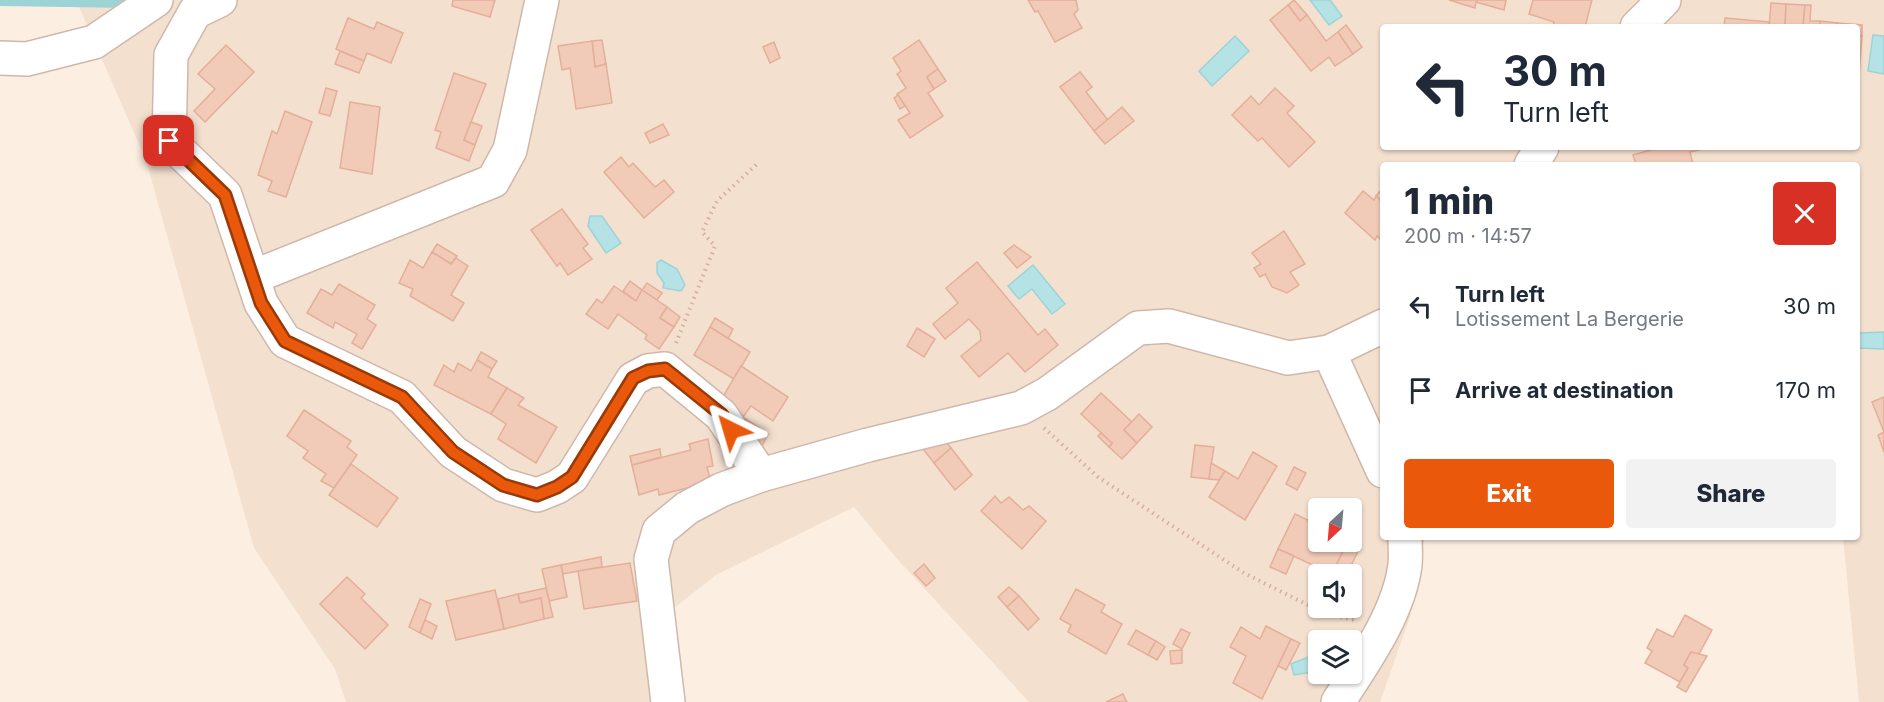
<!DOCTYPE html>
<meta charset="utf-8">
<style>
body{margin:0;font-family:Inter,sans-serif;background:#f2f2f3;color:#1f2937;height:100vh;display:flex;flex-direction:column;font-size:22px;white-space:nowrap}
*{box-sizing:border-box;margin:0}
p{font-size:20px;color:#747a83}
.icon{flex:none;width:33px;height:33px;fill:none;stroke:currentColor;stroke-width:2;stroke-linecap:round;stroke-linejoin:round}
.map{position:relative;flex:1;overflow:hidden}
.panel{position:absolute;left:1380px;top:162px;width:480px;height:378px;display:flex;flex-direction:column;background:#fff;border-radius:6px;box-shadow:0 2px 4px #0004}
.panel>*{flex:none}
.top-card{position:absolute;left:1380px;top:24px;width:480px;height:126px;border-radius:6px;box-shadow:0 2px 4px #0004;background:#fff;color:#1f2937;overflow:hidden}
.needle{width:39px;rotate:206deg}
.buttons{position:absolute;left:1308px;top:498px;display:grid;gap:12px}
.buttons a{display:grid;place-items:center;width:54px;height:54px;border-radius:6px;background:#fff;box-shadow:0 2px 4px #0004;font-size:30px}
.pin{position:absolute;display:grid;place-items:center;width:51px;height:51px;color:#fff;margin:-26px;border-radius:12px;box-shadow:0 3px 9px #0006}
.me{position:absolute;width:66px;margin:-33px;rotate:320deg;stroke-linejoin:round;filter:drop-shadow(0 0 4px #0008)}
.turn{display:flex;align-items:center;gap:21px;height:126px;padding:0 24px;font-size:27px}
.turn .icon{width:78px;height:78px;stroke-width:2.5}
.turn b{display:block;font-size:42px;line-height:51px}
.round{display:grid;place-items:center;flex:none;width:63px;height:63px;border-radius:6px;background:#f2f2f3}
.head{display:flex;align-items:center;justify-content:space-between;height:102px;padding:0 24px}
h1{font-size:36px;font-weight:800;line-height:45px}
.action{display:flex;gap:12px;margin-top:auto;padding:12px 24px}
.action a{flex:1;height:69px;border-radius:6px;background:#ea580c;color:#fff;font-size:24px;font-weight:800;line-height:69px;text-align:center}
.action a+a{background:#f2f2f3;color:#1f2937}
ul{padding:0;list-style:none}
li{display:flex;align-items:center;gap:18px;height:84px;padding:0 24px}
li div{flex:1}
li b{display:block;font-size:22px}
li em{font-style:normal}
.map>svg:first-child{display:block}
.residential{fill:#f4e0cf;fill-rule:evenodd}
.water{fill:#b5e2e5;stroke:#9cd3d7;stroke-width:1.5}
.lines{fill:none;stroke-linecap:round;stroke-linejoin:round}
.stream{stroke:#9cd3d7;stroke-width:8}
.building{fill:#f1cab8;stroke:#e4af99;stroke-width:1.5}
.minor-casing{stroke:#cfb8ab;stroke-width:36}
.path{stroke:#d6ae9c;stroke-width:4;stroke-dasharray:1.5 4.5;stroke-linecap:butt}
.minor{stroke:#fff;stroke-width:33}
.route-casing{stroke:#983908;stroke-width:15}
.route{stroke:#ea580c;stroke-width:10}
</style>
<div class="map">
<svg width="1884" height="702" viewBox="0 0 1884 702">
<rect width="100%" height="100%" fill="#fcefe1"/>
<path class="residential" d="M 76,0 L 1884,0 L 1884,702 L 1859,702 L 1843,537 L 1857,537 L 1857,165 L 1383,165 L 1383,537 L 1425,537 L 1410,617 L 1380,702 L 1029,702 L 898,560 L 854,507 L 716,575 L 674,608 L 650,702 L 346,702 L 335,669 L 254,548 L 146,160 ZM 1383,27 L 1857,27 L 1857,147 L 1383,147 ZM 1318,508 L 1352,508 L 1352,542 L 1318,542 ZM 1318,574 L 1352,574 L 1352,608 L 1318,608 ZM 1318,640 L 1352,640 L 1352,674 L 1318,674 Z"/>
<g class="water">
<polygon points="1310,0 1330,0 1342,16 1329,25"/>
<polygon points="1873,35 1884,36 1884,74 1868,71"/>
<polygon points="1235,36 1249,51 1212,86 1199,71"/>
<polygon points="590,216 602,216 621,243 606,253 588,226"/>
<polygon points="661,260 677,269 685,285 681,291 663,288 664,283 657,273 657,263"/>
<polygon points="1033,265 1065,304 1052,314 1032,289 1019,299 1008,286"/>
<polygon points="1884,332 1884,349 1857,348 1857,333"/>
<polygon points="1318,653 1318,671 1294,675 1291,664"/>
</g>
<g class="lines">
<polyline class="stream" points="0,2 132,4"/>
</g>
<g class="building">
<polygon points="453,0 495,0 490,17 452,6"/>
<polygon points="1028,0 1076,0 1078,10 1074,14 1082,28 1055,42 1038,11 1035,12"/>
<polygon points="1294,0 1307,15 1300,21 1288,5"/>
<polygon points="1449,0 1506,0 1504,10 1476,2 1475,8"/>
<polygon points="1533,0 1592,0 1585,27 1557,27 1553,26 1554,22 1529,14"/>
<polygon points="1771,3 1786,4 1785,27 1769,27"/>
<polygon points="1786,4 1805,5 1803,27 1785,27"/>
<polygon points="1288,5 1300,21 1307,15 1326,41 1338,32 1353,54 1335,66 1329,57 1311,71 1270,20"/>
<polygon points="1805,5 1811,5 1810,21 1820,21 1820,27 1803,27"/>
<polygon points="348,18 374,29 377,22 403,33 391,63 367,53 364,61 336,49"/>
<polygon points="1725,18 1769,22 1769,27 1724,27"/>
<polygon points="1820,21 1837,23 1837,27 1820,27"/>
<polygon points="1837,23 1862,25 1862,36 1857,36 1857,27 1837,27"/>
<polygon points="1346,25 1362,47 1353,54 1338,32"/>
<polygon points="1857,36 1862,36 1859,75 1857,75"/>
<polygon points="602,40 606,64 595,67 592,41"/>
<polygon points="919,40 938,69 927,77 934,89 928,93 943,116 910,138 898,120 910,113 897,94 906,88 897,74 901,71 893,58"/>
<polygon points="592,41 595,67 606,64 612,103 576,109 570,68 562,70 558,46"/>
<polygon points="774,42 780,58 770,63 763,47"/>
<polygon points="226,45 254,72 205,122 194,111 215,89 198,74"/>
<polygon points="340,51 364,61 359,73 335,64"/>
<polygon points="938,69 946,81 934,89 927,77"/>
<polygon points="1080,72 1092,87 1086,92 1108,120 1094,131 1060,87"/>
<polygon points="454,73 486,84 464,140 475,145 469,161 436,148 441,132 435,130"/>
<polygon points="326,88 337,91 330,116 319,113"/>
<polygon points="1275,88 1294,106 1287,113 1315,142 1289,167 1262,138 1258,141 1232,115 1251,96 1259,105"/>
<polygon points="898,95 905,106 900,109 894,98"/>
<polygon points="350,102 380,107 372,174 340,168"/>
<polygon points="1122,107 1134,121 1105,144 1094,131"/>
<polygon points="285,111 312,122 286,197 268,191 272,181 258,175 272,131 277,134"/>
<polygon points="471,122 482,126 475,145 464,140"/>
<polygon points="663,124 669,135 650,143 645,133"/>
<polygon points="1661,147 1698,147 1699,150 1690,152 1693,165 1636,165 1633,155"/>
<polygon points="621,157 629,167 633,163 655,187 664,180 674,192 644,218 604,172"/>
<polygon points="1381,190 1383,192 1383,203 1376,196"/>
<polygon points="1363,191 1374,200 1376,196 1383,203 1383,242 1377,236 1375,240 1345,213"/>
<polygon points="562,209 588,244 583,248 592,259 568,275 560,263 557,266 531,230"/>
<polygon points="1284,231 1305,264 1290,272 1299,285 1287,293 1272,287 1265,274 1260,277 1254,268 1261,264 1252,253"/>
<polygon points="437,244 457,256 451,264 432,252"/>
<polygon points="1014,245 1031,257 1017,268 1004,253"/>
<polygon points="432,252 451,264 456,258 468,266 451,295 464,303 453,321 410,296 413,289 399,283 410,260 423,268"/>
<polygon points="977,262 1038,335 1045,329 1058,345 1025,372 1008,353 979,377 961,356 981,340 980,331 969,319 945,339 933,324 958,303 946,288"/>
<polygon points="630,281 642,290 636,301 623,291"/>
<polygon points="647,283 662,293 657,300 642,290"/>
<polygon points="339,284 375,305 367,319 376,325 362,349 352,343 357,334 335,322 333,328 307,313 321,289 332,295"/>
<polygon points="614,286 636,301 642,290 667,307 660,318 674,327 659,349 645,339 647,335 618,314 608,329 586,314 597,299 602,303"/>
<polygon points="667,307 680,317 674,327 660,318"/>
<polygon points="715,318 733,329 728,339 710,327"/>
<polygon points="710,327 750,352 734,379 694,355"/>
<polygon points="917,328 935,339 924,357 907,346"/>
<polygon points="481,352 497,361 492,369 477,360"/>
<polygon points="477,360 492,369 488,377 507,388 491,414 434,385 444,365 454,372 458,363 471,371"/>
<polygon points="741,366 788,397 773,421 751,406 743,417 768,434 762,446 735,426 740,412 721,400"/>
<polygon points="507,388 524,398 518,405 557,427 536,463 498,439 506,424 491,414"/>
<polygon points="1101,393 1132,422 1124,430 1137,443 1122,459 1109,447 1112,443 1081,414"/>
<polygon points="1884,397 1884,452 1878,435 1884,432 1872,402"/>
<polygon points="304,410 351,441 347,447 357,455 334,488 321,481 326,474 303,458 308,451 287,436"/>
<polygon points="1139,414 1152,427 1137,443 1124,430"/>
<polygon points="1101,433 1112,443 1109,447 1098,436"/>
<polygon points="708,439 713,466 707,467 711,482 659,495 658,489 639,495 632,465 691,450 689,444"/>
<polygon points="944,439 951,448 934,463 920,445"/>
<polygon points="1195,445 1214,447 1209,479 1191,477"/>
<polygon points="951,448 972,475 955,490 934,463"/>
<polygon points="660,449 661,457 632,465 630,456"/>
<polygon points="1253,452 1277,466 1245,520 1209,497 1225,471 1238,479"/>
<polygon points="1211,463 1225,471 1219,480 1209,479"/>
<polygon points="351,464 398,498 377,527 329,495"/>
<polygon points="1294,467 1306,473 1297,490 1286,484"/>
<polygon points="995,496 1001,503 1009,497 1023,510 1029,506 1046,521 1022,549 981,511"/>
<polygon points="1295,514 1318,525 1318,542 1347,542 1332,574 1278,549"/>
<polygon points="1347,543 1359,549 1347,574 1344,574 1334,570"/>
<polygon points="1278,549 1294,556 1286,574 1270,567"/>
<polygon points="601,557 602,567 563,574 561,565"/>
<polygon points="630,563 637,601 584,609 578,571"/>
<polygon points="924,564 935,578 926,586 914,573"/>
<polygon points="561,565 567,597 549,601 542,569"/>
<polygon points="347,577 365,594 361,598 388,625 365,649 320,604"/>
<polygon points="1009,587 1019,596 1007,607 998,597"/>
<polygon points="546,588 553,617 544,619 541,598 520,603 518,594"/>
<polygon points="1076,589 1105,605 1101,612 1122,624 1106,654 1068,632 1071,625 1060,619"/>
<polygon points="495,590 504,629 456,640 446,601"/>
<polygon points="518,594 520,603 541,598 544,619 504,629 498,599"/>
<polygon points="1019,596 1039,619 1028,630 1007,607"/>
<polygon points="420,599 431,604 420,633 409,627"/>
<polygon points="1685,615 1712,630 1698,656 1691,652 1684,665 1688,668 1680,682 1645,663 1652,651 1647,648 1657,629 1673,637"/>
<polygon points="425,620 437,626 432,639 420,633"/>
<polygon points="1266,626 1291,639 1262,699 1233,683 1246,656 1230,647 1241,627 1260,639"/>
<polygon points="1181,629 1190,633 1182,649 1173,644"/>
<polygon points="1136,630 1156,641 1148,655 1128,644"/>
<polygon points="1291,639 1300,643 1286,670 1278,666"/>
<polygon points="1156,641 1165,647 1157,660 1148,655"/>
<polygon points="1182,650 1182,663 1171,664 1170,651"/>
<polygon points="1691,652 1707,656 1686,692 1677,687 1688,668 1684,665"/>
<polygon points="1123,694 1127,702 1106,702"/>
</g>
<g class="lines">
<g class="minor-casing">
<g id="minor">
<polyline points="220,0 195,12 171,55 169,141 225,195 261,303 285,341 402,397 453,452 503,485 537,495 557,487 572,477 633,379 648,371 665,369 721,415 761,475"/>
<polyline points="1637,27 1664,0"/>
<polyline points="0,58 27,59 94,42 156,0"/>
<polyline points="1531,165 1542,147"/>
<polyline points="253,277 493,181 510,150 542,0"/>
<polyline points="1383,326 1329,352 1383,471"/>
<polyline points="668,702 651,559 659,531 687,508 721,490 761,475 868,445 1021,408 1047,394 1138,328 1169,326 1288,358 1329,352"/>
<path d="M 1338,702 C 1364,662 1399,613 1405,565 C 1406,556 1405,546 1405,537"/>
</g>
</g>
<g class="path">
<polyline points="676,343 715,246 702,232 717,201 757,164"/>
<polyline points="1044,428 1098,477 1244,573 1324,613 1354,620"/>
</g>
<use href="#minor" class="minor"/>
</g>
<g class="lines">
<g class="route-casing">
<polyline id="route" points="169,141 225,195 261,303 285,341 402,397 453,452 503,485 537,495 557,487 572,477 633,378 648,371 665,369 722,415 731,430"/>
</g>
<use href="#route" class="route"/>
</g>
</svg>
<div class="buttons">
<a><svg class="needle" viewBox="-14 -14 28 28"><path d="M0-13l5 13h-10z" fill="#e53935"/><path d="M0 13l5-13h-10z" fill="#747a83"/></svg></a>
<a><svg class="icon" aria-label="sound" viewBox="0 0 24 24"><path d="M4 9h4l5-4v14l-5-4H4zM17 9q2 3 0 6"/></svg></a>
<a><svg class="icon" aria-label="layers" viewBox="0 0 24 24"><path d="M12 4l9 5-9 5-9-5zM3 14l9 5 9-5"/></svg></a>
</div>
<div class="pin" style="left:169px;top:141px;background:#d93025"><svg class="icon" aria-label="arrive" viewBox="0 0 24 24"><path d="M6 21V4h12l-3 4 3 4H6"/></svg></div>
<svg class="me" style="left:731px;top:430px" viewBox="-20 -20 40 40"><path d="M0-17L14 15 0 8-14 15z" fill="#ea580c" stroke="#fff" stroke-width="4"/></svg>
<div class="top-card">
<div class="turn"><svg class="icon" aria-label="left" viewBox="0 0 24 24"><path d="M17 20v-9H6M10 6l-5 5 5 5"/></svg><div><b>30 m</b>Turn left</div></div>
</div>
<section class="panel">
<div class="head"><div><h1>1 min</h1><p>200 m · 14:57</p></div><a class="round" style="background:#d93025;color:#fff"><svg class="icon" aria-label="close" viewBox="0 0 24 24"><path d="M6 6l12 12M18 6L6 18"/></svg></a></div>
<ul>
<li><svg class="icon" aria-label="left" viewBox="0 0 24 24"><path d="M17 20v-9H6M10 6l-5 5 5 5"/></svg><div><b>Turn left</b><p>Lotissement La Bergerie</p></div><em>30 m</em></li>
<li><svg class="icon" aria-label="arrive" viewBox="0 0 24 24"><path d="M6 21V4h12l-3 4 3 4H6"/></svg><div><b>Arrive at destination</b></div><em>170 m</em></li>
</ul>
<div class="action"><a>Exit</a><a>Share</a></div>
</section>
</div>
